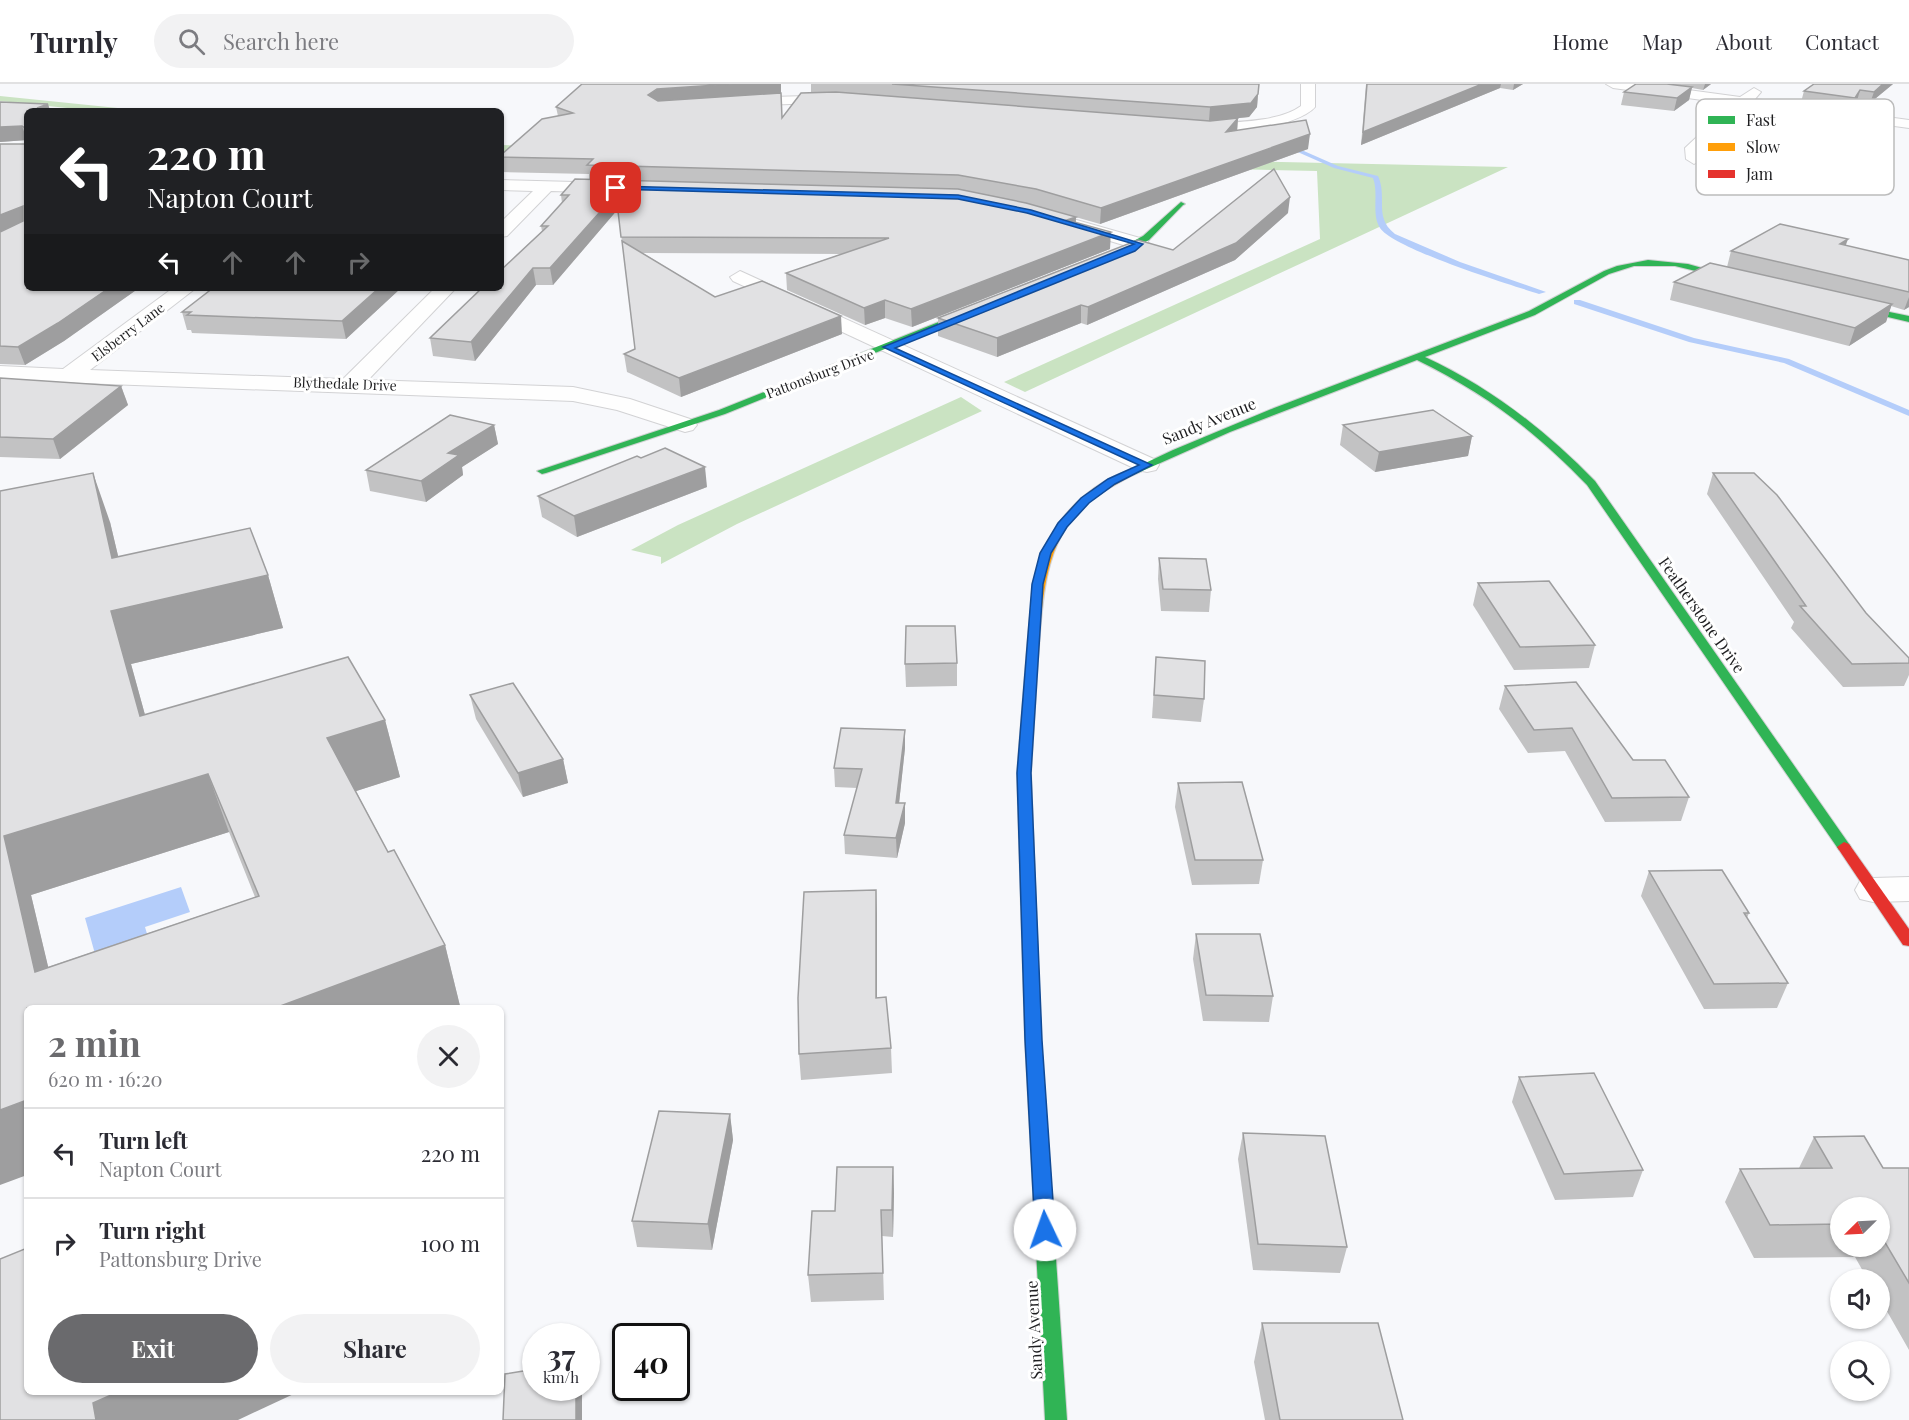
<!DOCTYPE html>
<meta charset="utf-8">
<style>
body{margin:0;font-family:"Playfair Display",serif;background:#f2f2f3;color:#2b2b33;height:100vh;display:flex;flex-direction:column;font-size:22px;white-space:nowrap}
*{box-sizing:border-box;margin:0}
p{font-size:20px;color:#7c7c81}
.icon{flex:none;width:33px;height:33px;fill:none;stroke:currentColor;stroke-width:2;stroke-linecap:round;stroke-linejoin:round}
.map{position:relative;flex:1;overflow:hidden}
.panel{position:absolute;left:24px;top:921px;width:480px;height:390px;display:flex;flex-direction:column;background:#fff;border-radius:9px;box-shadow:0 2px 4px #0004}
.panel>*{flex:none}
.hud{position:absolute;left:24px;top:24px;width:480px;height:183px;border-radius:9px;box-shadow:0 2px 4px #0004;background:#202124;color:#fff;overflow:hidden}
.needle{width:39px;rotate:246deg}
.tools{position:absolute;left:1830px;top:1113px;display:grid;gap:12px}
.tools a{display:grid;place-items:center;width:60px;height:60px;border-radius:50%;background:#fff;box-shadow:0 2px 4px #0004;font-size:30px}
.speed{position:absolute;left:522px;top:1239px;display:flex;gap:12px;font-size:30px;font-weight:700;text-align:center}
.speed>*{display:grid;place-content:center;width:78px;height:78px;border-radius:50%;background:#fff;box-shadow:0 2px 4px #0004;line-height:1}
.speed small{font-size:15px;font-weight:400}
.speed .limit{border:3px solid #111;border-radius:9px;background:#fff;color:#111}
.pin{position:absolute;display:grid;place-items:center;width:51px;height:51px;color:#fff;margin:-26px;border-radius:12px;box-shadow:0 3px 9px #0006}
.me{position:absolute;width:66px;margin:-33px;rotate:357deg;stroke-linejoin:round;filter:drop-shadow(0 0 4px #0008)}
.turn{display:flex;align-items:center;gap:21px;height:126px;padding:0 24px;font-size:27px}
.turn .icon{width:78px;height:78px;stroke-width:2.5}
.turn b{display:block;font-size:42px;line-height:51px}
.lanes{display:flex;align-items:center;height:57px;padding:0 24px;background:#0003;justify-content:center;gap:30px;direction:ltr}
.lanes .off{opacity:.35}
.round{display:grid;place-items:center;flex:none;width:63px;height:63px;border-radius:32px;background:#f2f2f3}
.head{display:flex;align-items:center;justify-content:space-between;height:102px;padding:0 24px}
h1{font-size:36px;font-weight:700;line-height:45px;color:#6a6a6d}
.cta{display:flex;gap:12px;margin-top:auto;padding:12px 24px}
.cta a{flex:1;height:69px;border-radius:36px;background:#6a6a6d;color:#fff;font-size:24px;font-weight:700;line-height:69px;text-align:center}
.cta a+a{background:#f2f2f3;color:#2b2b33}
ul{padding:0;list-style:none}
li{display:flex;align-items:center;gap:18px;height:90px;padding:0 24px;border-top:2px solid #e1e1e2}
li div{flex:1}
li b{display:block;font-size:22px}
li em{font-style:normal}
header{display:flex;align-items:center;gap:36px;box-sizing:border-box;height:84px;padding:0 30px;background:#fff;border-bottom:2px solid #e1e1e2}
header strong{font-size:28px}
nav{display:flex;gap:33px;margin-inline-start:auto;font-size:21px}
.search{width:420px;height:54px;background:#f2f2f3;display:flex;align-items:center;gap:15px;box-sizing:border-box;padding:0 21px;border-radius:33px;color:#7c7c81;font-size:22px}
.map>svg:first-child{display:block}
.forest{fill:#cae3c2}
.water{fill:#b4cdfa}
.lines{fill:none;stroke-linecap:round;stroke-linejoin:round}
.stream{fill:#b4cdfa;fill-rule:evenodd}
.street-casing{stroke:#d2d2d4;stroke-width:2}
.fast-casing{stroke:#d2d2d4;stroke-width:2}
.slow-casing{stroke:#d2d2d4;stroke-width:2}
.jam-casing{stroke:#d2d2d4;stroke-width:2}
.street{fill:#fefefe;fill-rule:evenodd}
.fast{fill:#30b455;fill-rule:evenodd}
.slow{fill:#ff9f0a;fill-rule:evenodd}
.jam{fill:#e5322d;fill-rule:evenodd}
.wall{fill:#c2c2c3;fill-rule:evenodd}
.shaded-wall{fill:#9e9e9f}
.building{fill:#e1e1e3;stroke:#9e9e9f;stroke-width:1.5;fill-rule:evenodd}
.route{fill:#1a73e8;stroke:#114b97;stroke-width:1.5}
.labels{text-anchor:middle;stroke-width:6;stroke-linejoin:round;paint-order:stroke}
.far-street-label{font-size:14px;fill:#1e1e20;stroke:#fff}
.street-label{font-size:16px;fill:#1e1e20;stroke:#fff}
.key{fill:#fff;stroke:#bcbcbc;stroke-width:1.5}
.key-label{font-size:16px;fill:#1e1e20}
</style>
<header>
<strong>Turnly</strong>
<div class="search"><svg class="icon" aria-label="search" viewBox="0 0 24 24"><circle cx="10" cy="10" r="6"/><path d="M15 15l6 6"/></svg>Search here</div>
<nav><a>Home</a><a>Map</a><a>About</a><a>Contact</a></nav>
</header>
<div class="map">
<svg width="1909" height="1336" viewBox="0 0 1909 1336">
<rect width="100%" height="100%" fill="#f7f8fb"/>
<g class="forest">
<polygon points="0,12 147,27 96,27 0,17"/>
<polygon points="501,61 1508,83 1025,308 1004,298 1320,155 1317,87 501,68"/>
<polygon points="961,313 982,327 737,440 661,480 661,473 631,466 678,441"/>
</g>
<polygon class="water" points="181,803 190,828 145,843 155,877 102,895 85,834"/>
<g class="lines">
<g class="stream">
<path d="M 1284,60 L 1288,60 L 1338,82 L 1378,92 C 1388,114 1373,133 1395,150 L 1460,178 L 1546,208 L 1539,210 C 1511,201 1394,165 1380,144 C 1371,130 1379,110 1373,94 L 1334,84 L 1284,62 Z"/>
<polygon points="1574,216 1580,216 1694,254 1789,275 1909,326 1909,332 1784,279 1689,258 1574,220"/>
</g>
<g class="street-casing">
<g id="street">
<path d="M 1301,0 L 1315,0 L 1315,23 C 1299,43 1200,61 1185,44 C 1194,35 1270,45 1301,22 Z"/>
<polygon points="1606,0 1644,0 1740,13 1754,4 1761,8 1755,15 1909,36 1909,44 1747,22 1701,65 1702,75 1694,80 1686,75 1685,64 1732,20 1613,4"/>
<polygon points="843,11 850,15 848,18 735,22 728,18 735,14"/>
<polygon points="501,96 613,99 621,104 613,109 551,107 507,152 501,153 501,138 533,107 501,106"/>
<polygon points="1066,133 1147,156 1149,160 1140,166 1060,142 1057,138 1060,134"/>
<polygon points="740,187 1156,376 1159,381 1156,386 1147,388 1138,386 733,197 730,193"/>
<polygon points="173,204 196,204 90,286 343,295 435,204 456,204 368,296 573,303 630,315 693,336 697,341 693,346 685,348 617,326 573,317 0,296 0,282 63,285"/>
<polygon points="1909,793 1909,817 1873,818 1860,815 1855,806 1860,797 1873,794"/>
</g>
</g>
<g class="fast-casing">
<g id="fast">
<polygon points="1181,118 1185,120 1183,121 1149,156 1105,179 1099,179 1099,175 1143,152"/>
<path d="M 1648,176 L 1688,180 L 1745,196 L 1741,198 L 1675,182 L 1634,182 L 1609,190 L 1535,231 L 1425,273 C 1490,303 1544,345 1595,397 L 1849,760 L 1851,763 L 1849,766 L 1839,766 L 1587,401 C 1534,346 1486,310 1417,276 L 1230,348 L 1131,392 L 1127,393 L 1122,390 L 1173,366 L 1274,324 L 1529,227 L 1604,187 L 1617,182 Z"/>
<polygon points="1841,218 1909,232 1909,238 1841,222"/>
<polygon points="976,223 983,225 725,330 546,389 542,390 537,387 719,326"/>
<polygon points="1032,572 1038,576 1031,689 1041,956 1067,1336 1045,1336 1025,956 1017,689 1026,576"/>
</g>
</g>
<g class="slow-casing">
<path id="slow" d="M 1127,387 L 1132,390 L 1131,392 C 1113,402 1095,411 1080,426 C 1042,464 1042,526 1038,576 L 1036,579 L 1028,579 L 1026,576 C 1031,516 1034,453 1084,412 C 1096,402 1112,392 1127,387 Z"/>
</g>
<g class="jam-casing">
<polygon id="jam" points="1844,758 1849,760 1909,845 1909,862 1903,861 1837,763"/>
</g>
<use href="#street" class="street"/>
<use href="#fast" class="fast"/>
<use href="#slow" class="slow"/>
<use href="#jam" class="jam"/>
</g>
<g class="wall">
<polygon points="811,0 1259,0 1257,23 1249,33 1209,37 1052,25 1210,37 1238,34 1237,47 1308,65 1100,140 1030,120 1076,133 1076,139 1110,165 912,243 885,234 865,241 787,206 786,189 841,170 643,169 715,213 842,250 681,313 627,288 624,270 635,265 618,125 553,201 536,201 475,277 433,272 430,254 542,147 541,142 562,119 561,111 589,95 589,90 502,88 501,71 558,32 556,23 782,34 811,9"/>
<polygon points="1366,0 1523,0 1513,6 1500,4 1361,61"/>
<polygon points="1636,0 1711,0 1703,6 1692,4 1689,16 1674,27 1621,21 1624,8"/>
<polygon points="1814,0 1893,0 1870,19 1857,17 1852,26 1849,26 1845,38 1839,48 1825,46 1804,64 1769,59 1773,44 1801,18 1804,7"/>
<polygon points="0,18 48,20 50,26 57,27 27,27 27,56 0,58"/>
<polygon points="0,60 27,204 139,204 64,257 25,281 0,280"/>
<polygon points="1288,129 1235,176 1087,241 1081,239 997,273 938,252 938,234 1173,166"/>
<polygon points="1846,162 1909,176 1909,223 1904,226 1891,222 1886,238 1849,262 1670,216 1674,198 1727,183 1731,167"/>
<polygon points="213,204 401,204 346,255 192,249 191,246 187,246 182,228"/>
<polygon points="0,294 121,302 128,321 60,375 0,373"/>
<polygon points="494,341 498,360 462,383 463,391 426,418 370,407 366,386"/>
<polygon points="1343,341 1472,352 1468,372 1375,388 1340,361"/>
<polygon points="1713,389 1866,529 1909,574 1909,591 1904,602 1843,603 1791,544 1794,538 1707,410"/>
<polygon points="707,403 577,453 542,433 538,412"/>
<path d="M 110,438 L 118,472 L 268,491 L 283,544 L 131,580 L 145,631 L 385,636 L 400,693 L 356,707 L 388,768 L 445,861 L 460,922 L 27,924 L 0,593 ZM 229,748 L 255,813 L 48,883 L 31,811 Z"/>
<polygon points="1159,474 1211,506 1209,528 1161,527 1158,495"/>
<polygon points="1478,499 1595,561 1589,584 1514,586 1473,521"/>
<polygon points="1156,573 1204,615 1201,638 1152,634"/>
<polygon points="957,579 957,602 906,603 905,580"/>
<polygon points="1505,602 1633,676 1689,713 1681,737 1605,738 1565,667 1528,669 1499,625"/>
<polygon points="470,611 563,675 568,699 523,713 476,635"/>
<polygon points="905,646 905,664 899,719 905,719 905,739 897,774 845,770 844,751 857,704 835,703 834,684"/>
<polygon points="1178,699 1263,776 1259,800 1192,801 1175,723"/>
<polygon points="1649,787 1749,829 1747,834 1788,899 1777,924 1704,925 1641,812"/>
<polygon points="876,806 877,914 891,964 892,989 801,996 799,970"/>
<polygon points="1196,850 1273,912 1269,938 1203,937 1193,875"/>
<polygon points="1519,993 1643,1086 1633,1113 1555,1116 1512,1018"/>
<polygon points="730,1030 733,1056 712,1166 637,1163 632,1137"/>
<polygon points="1243,1049 1347,1163 1340,1189 1253,1186 1238,1075"/>
<path d="M 1814,1053 L 1883,1084 L 1909,1084 L 1909,1266 L 1880,1215 L 1880,1196 L 1868,1196 L 1855,1173 L 1754,1174 L 1725,1118 L 1740,1085 L 1799,1084 ZM 1840,1124 L 1880,1124 L 1880,1162 L 1840,1162 Z"/>
<polygon points="893,1083 894,1109 893,1153 882,1152 884,1216 811,1218 808,1191 835,1127"/>
<polygon points="1262,1239 1403,1336 1265,1336 1254,1278"/>
</g>
<g class="shaded-wall">
<polygon points="732,0 781,0 781,10 659,18 648,11 657,5"/>
<polygon points="1482,0 1501,0 1500,4 1361,61 1363,48"/>
<polygon points="1514,0 1523,0 1513,6"/>
<polygon points="1705,0 1711,0 1703,6"/>
<polygon points="1883,0 1893,0 1870,19 1874,8"/>
<polygon points="1692,3 1689,16 1674,27 1677,14"/>
<polygon points="1860,6 1857,17 1852,26 1855,14"/>
<polygon points="1258,10 1257,23 1249,33 1209,37 1210,23"/>
<polygon points="48,20 50,27 37,24"/>
<polygon points="1850,24 1845,38 1839,48 1844,34"/>
<polygon points="1830,32 1825,46 1804,64 1808,50"/>
<polygon points="1238,34 1237,48 1226,48"/>
<polygon points="22,42 27,56 0,58 0,43"/>
<polygon points="1310,50 1308,65 1100,140 1101,124"/>
<polygon points="616,110 618,125 553,201 550,184"/>
<polygon points="1290,113 1288,129 1235,176 1087,241 1088,223"/>
<polygon points="23,122 27,138 0,150 0,131"/>
<polygon points="1076,133 1075,149 1067,136"/>
<polygon points="1111,148 1110,165 912,243 911,225"/>
<polygon points="1848,155 1842,172 1840,160"/>
<polygon points="533,184 536,201 475,277 471,258"/>
<polygon points="109,204 139,204 64,257 25,281 18,263"/>
<polygon points="379,204 401,204 346,255 342,237"/>
<polygon points="1909,213 1909,223 1904,226"/>
<polygon points="885,216 885,234 865,241 864,224"/>
<polygon points="1892,220 1886,238 1849,262 1855,244"/>
<polygon points="1081,221 1081,239 997,273 997,254"/>
<polygon points="841,232 842,250 681,313 679,294"/>
<polygon points="121,302 128,321 60,375 53,355"/>
<polygon points="494,341 498,360 462,383 463,391 426,418 421,397 448,369"/>
<polygon points="1472,352 1468,372 1375,388 1379,368"/>
<polygon points="705,383 707,403 577,453 574,432"/>
<polygon points="93,389 110,438 130,522 268,491 283,544 131,580 161,689 140,632 111,527 112,474"/>
<polygon points="385,636 400,693 344,711 327,654"/>
<polygon points="905,646 905,664 897,738 896,719"/>
<polygon points="563,675 568,699 523,713 518,689"/>
<polygon points="208,690 229,748 31,811 58,924 35,888 4,752"/>
<polygon points="905,719 905,739 897,774 896,754"/>
<polygon points="876,806 877,831 877,940 876,914"/>
<polygon points="445,861 460,922 455,924 275,924"/>
<polygon points="27,1016 27,1091 0,1101 0,1026"/>
<polygon points="730,1030 733,1056 712,1166 708,1140"/>
<polygon points="893,1083 894,1109 893,1153 892,1126"/>
<rect x="576" y="1304" width="6" height="32"/>
<polygon points="118,1308 298,1308 238,1336 96,1336 93,1319"/>
</g>
<g class="building">
<polygon points="582,0 732,0 657,5 648,11 658,17 781,9 782,34 801,9 836,8 1210,37 1238,34 1226,48 1306,36 1310,50 1101,124 1036,105 958,91 587,81 593,75 501,73 501,71 542,35 573,29 556,23"/>
<polygon points="892,0 1259,0 1258,10 1251,19 1210,23"/>
<polygon points="1367,0 1482,0 1363,48"/>
<polygon points="1636,0 1667,0 1692,3 1677,14 1624,8"/>
<polygon points="1814,0 1883,0 1874,8 1860,6 1855,14 1804,7"/>
<polygon points="0,18 48,20 37,24 57,27 27,27 27,43 25,44 22,42 0,43"/>
<polygon points="0,60 27,60 27,204 109,204 58,239 18,263 0,262 0,148 23,137 23,122 0,131"/>
<polygon points="1274,85 1290,113 1236,159 1088,223 1081,221 997,254 938,234 1138,156 1173,166"/>
<polygon points="575,95 958,105 1026,119 1076,133 1067,136 1111,148 911,225 885,216 864,224 786,189 889,154 621,153 616,110 550,184 533,184 471,258 430,254 482,204 501,204 501,186 548,142 541,142 569,111 561,111"/>
<polygon points="1780,140 1848,155 1840,160 1909,176 1909,208 1731,167"/>
<polygon points="622,157 715,213 762,197 841,232 679,294 624,270 635,265"/>
<polygon points="1710,179 1892,220 1855,244 1674,198"/>
<polygon points="213,204 379,204 342,237 187,231 191,228 182,228"/>
<polygon points="0,294 121,302 53,355 0,353"/>
<polygon points="1433,326 1472,352 1379,368 1343,341"/>
<polygon points="450,331 494,341 448,369 459,371 421,397 366,386"/>
<polygon points="665,364 705,383 574,432 538,412 637,372 641,374"/>
<path d="M 93,389 L 112,474 L 250,444 L 268,491 L 111,527 L 140,632 L 348,573 L 385,636 L 327,654 L 388,768 L 394,766 L 445,861 L 275,924 L 27,924 L 27,1016 L 0,1026 L 0,407 ZM 208,690 L 259,812 L 35,888 L 4,752 Z"/>
<polygon points="1713,389 1754,389 1777,411 1866,529 1909,574 1909,579 1852,580 1800,522 1806,522"/>
<polygon points="1159,474 1206,475 1211,506 1163,505"/>
<polygon points="1549,497 1595,561 1520,563 1478,499"/>
<polygon points="906,542 955,542 957,579 905,580"/>
<polygon points="1156,573 1205,577 1204,615 1154,611"/>
<polygon points="1576,598 1633,676 1665,676 1689,713 1612,714 1572,644 1534,646 1505,602"/>
<polygon points="513,599 563,675 518,689 470,611"/>
<polygon points="841,644 905,646 896,719 905,719 896,754 844,751 862,685 834,684"/>
<polygon points="1242,698 1263,776 1195,776 1178,699"/>
<polygon points="1722,786 1749,829 1744,829 1788,899 1714,900 1649,787"/>
<polygon points="876,806 876,914 886,913 891,964 799,970 798,914 804,808"/>
<polygon points="1196,850 1260,850 1273,912 1206,911"/>
<polygon points="1594,989 1643,1086 1564,1090 1519,993"/>
<polygon points="659,1027 730,1030 708,1140 632,1137"/>
<polygon points="1243,1049 1325,1052 1347,1163 1258,1160"/>
<polygon points="1864,1052 1883,1084 1909,1084 1909,1199 1880,1150 1880,1124 1840,1124 1840,1140 1770,1141 1740,1085 1832,1084 1814,1053"/>
<polygon points="837,1083 893,1083 892,1126 881,1126 883,1189 808,1191 812,1127 835,1127"/>
<polygon points="27,1164 27,1308 118,1308 93,1319 96,1336 0,1336 0,1175"/>
<polygon points="1262,1239 1378,1239 1403,1336 1280,1336"/>
<polygon points="536,1285 536,1304 576,1304 576,1336 503,1336 505,1290"/>
</g>
<polygon class="route" points="616,102 958,111 1031,126 1143,160 1135,167 895,264 1152,381 1115,400 1089,419 1067,443 1051,469 1043,500 1031,689 1042,956 1055,1146 1052,1152 1045,1154 1038,1152 1035,1146 1025,956 1017,689 1032,500 1040,469 1058,439 1081,414 1108,395 1139,381 883,263 1134,160 1027,129 958,115 614,105"/>
<g class="labels">
<g class="far-street-label">
<text transform="translate(128 248) rotate(-37)" y="5">Elsberry Lane</text>
<text transform="translate(820 290) rotate(-21)" y="5">Pattonsburg Drive</text>
<text transform="translate(345 300) rotate(2)" y="5">Blythedale Drive</text>
</g>
<g class="street-label">
<text transform="translate(1209 337) rotate(-22)" y="6">Sandy Avenue</text>
<text transform="translate(1702 531) rotate(55)" y="6">Featherstone Drive</text>
<text transform="translate(1034 1246) rotate(-93)" y="6">Sandy Avenue</text>
</g>
</g>
<rect x="1696" y="15" width="198" height="96" rx="9" class="key"/>
<rect x="1708" y="32" width="27" height="8" fill="#30b455"/>
<rect x="1708" y="59" width="27" height="8" fill="#ff9f0a"/>
<rect x="1708" y="86" width="27" height="8" fill="#e5322d"/>
<g class="key-label">
<text x="1746" y="42">Fast</text>
<text x="1746" y="69">Slow</text>
<text x="1746" y="96">Jam</text>
</g>
</svg>
<div class="tools">
<a><svg class="needle" viewBox="-14 -14 28 28"><path d="M0-13l5 13h-10z" fill="#e53935"/><path d="M0 13l5-13h-10z" fill="#7c7c81"/></svg></a>
<a><svg class="icon" aria-label="sound" viewBox="0 0 24 24"><path d="M4 9h4l5-4v14l-5-4H4zM17 9q2 3 0 6"/></svg></a>
<a><svg class="icon" aria-label="search" viewBox="0 0 24 24"><circle cx="10" cy="10" r="6"/><path d="M15 15l6 6"/></svg></a>
</div>
<div class="speed"><div>37<small>km/h</small></div><div class="limit">40</div></div>
<div class="pin" style="left:616px;top:104px;background:#d93025"><svg class="icon" aria-label="arrive" viewBox="0 0 24 24"><path d="M6 21V4h12l-3 4 3 4H6"/></svg></div>
<svg class="me" style="left:1045px;top:1146px" viewBox="-20 -20 40 40"><circle r="19" fill="#fff"/><path d="M0-13L10 11 0 6-10 11z" fill="#1a73e8"/></svg>
<div class="hud">
<div class="turn"><svg class="icon" aria-label="left" viewBox="0 0 24 24"><path d="M17 20v-9H6M10 6l-5 5 5 5"/></svg><div><b>220 m</b>Napton Court</div></div>
<div class="lanes"><svg class="icon" aria-label="left" viewBox="0 0 24 24"><path d="M17 20v-9H6M10 6l-5 5 5 5"/></svg><svg class="icon off" aria-label="ahead" viewBox="0 0 24 24"><path d="M12 20V5M6 11l6-6 6 6"/></svg><svg class="icon off" aria-label="ahead" viewBox="0 0 24 24"><path d="M12 20V5M6 11l6-6 6 6"/></svg><svg class="icon off" aria-label="right" viewBox="0 0 24 24"><path d="M7 20v-9h11M14 6l5 5-5 5"/></svg></div>
</div>
<section class="panel">
<div class="head"><div><h1>2 min</h1><p>620 m · 16:20</p></div><a class="round"><svg class="icon" aria-label="close" viewBox="0 0 24 24"><path d="M6 6l12 12M18 6L6 18"/></svg></a></div>
<ul>
<li><svg class="icon" aria-label="left" viewBox="0 0 24 24"><path d="M17 20v-9H6M10 6l-5 5 5 5"/></svg><div><b>Turn left</b><p>Napton Court</p></div><em>220 m</em></li>
<li><svg class="icon" aria-label="right" viewBox="0 0 24 24"><path d="M7 20v-9h11M14 6l5 5-5 5"/></svg><div><b>Turn right</b><p>Pattonsburg Drive</p></div><em>100 m</em></li>
</ul>
<div class="cta"><a>Exit</a><a>Share</a></div>
</section>
</div>
